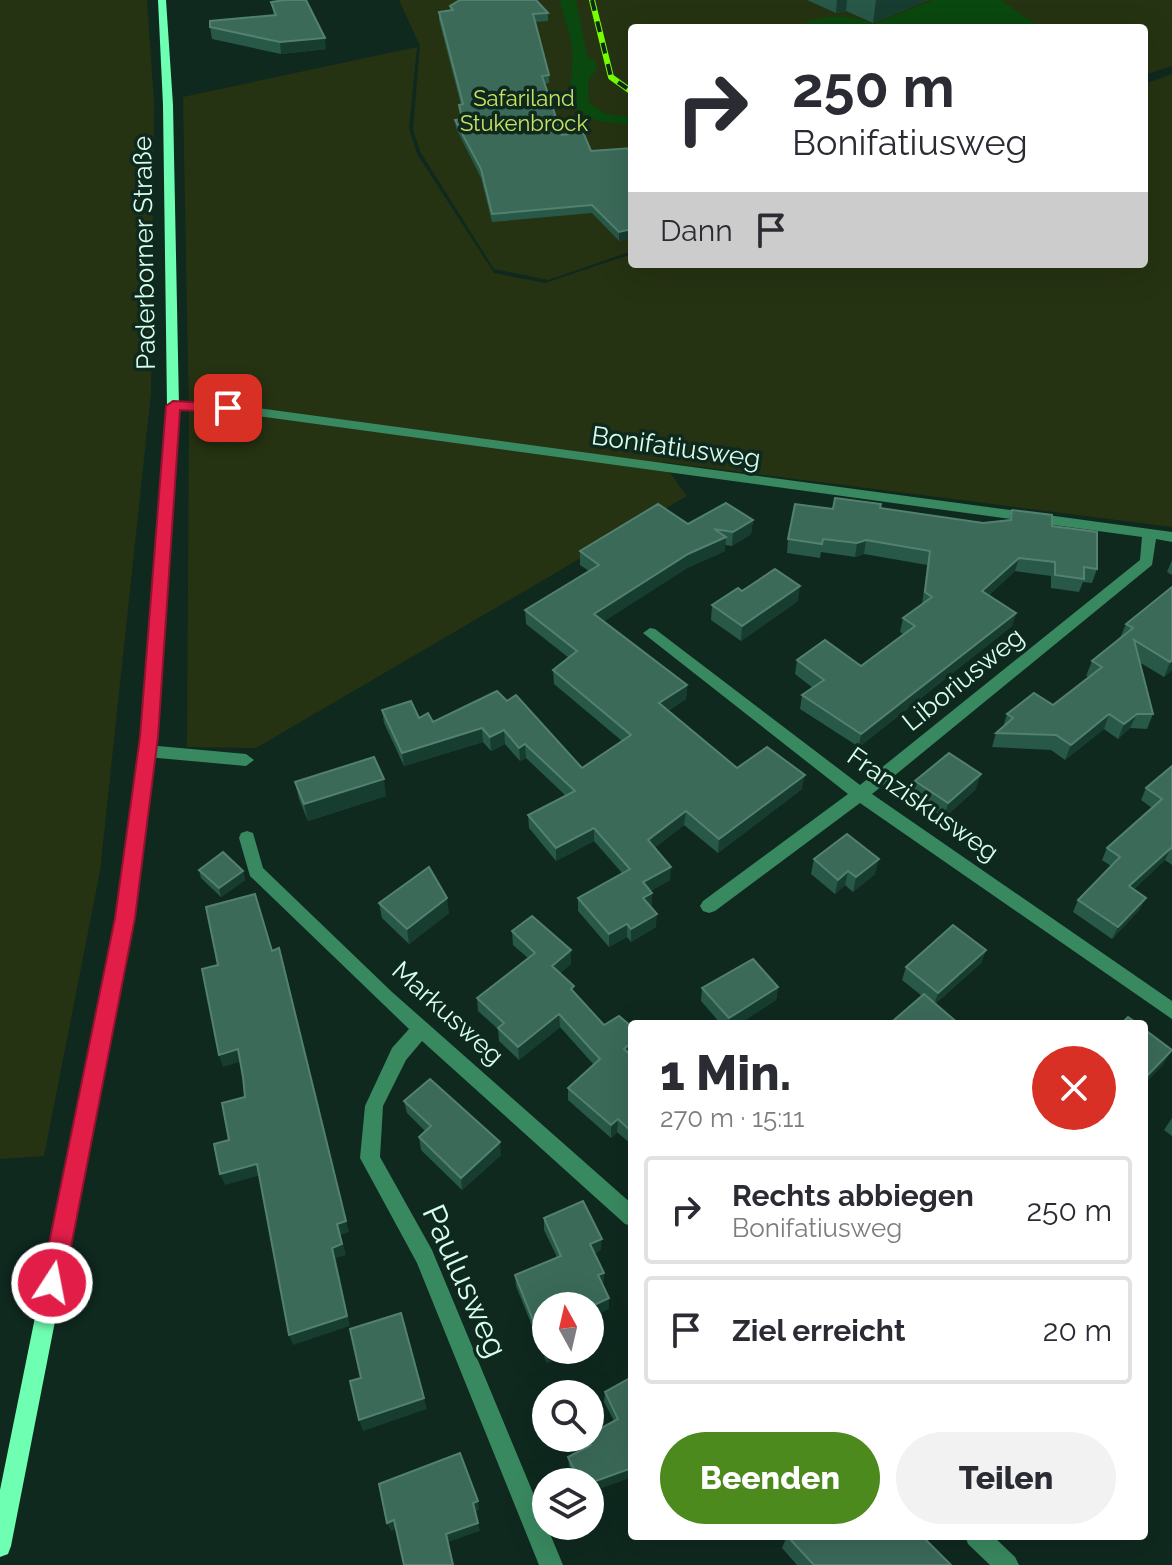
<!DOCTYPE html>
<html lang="de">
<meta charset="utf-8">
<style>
body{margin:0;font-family:Raleway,sans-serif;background:#f2f2f3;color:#2b2b33;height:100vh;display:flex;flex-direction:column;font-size:30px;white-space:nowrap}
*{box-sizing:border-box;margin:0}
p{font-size:26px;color:#7c7c81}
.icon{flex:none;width:44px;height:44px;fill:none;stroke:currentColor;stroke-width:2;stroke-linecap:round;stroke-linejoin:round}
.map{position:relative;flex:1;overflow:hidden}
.drawer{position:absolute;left:628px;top:1020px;width:520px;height:520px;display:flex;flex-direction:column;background:#fff;border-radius:8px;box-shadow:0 8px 32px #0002}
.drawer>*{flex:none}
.top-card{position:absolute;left:628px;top:24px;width:520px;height:244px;border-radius:8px;box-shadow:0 8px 32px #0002;background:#fff;color:#2b2b33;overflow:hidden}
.needle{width:52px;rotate:352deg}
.tools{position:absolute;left:532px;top:1292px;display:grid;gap:16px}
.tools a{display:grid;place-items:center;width:72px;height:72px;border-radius:50%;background:#fff;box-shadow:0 8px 32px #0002;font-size:40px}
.pin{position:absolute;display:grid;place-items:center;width:68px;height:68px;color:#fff;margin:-34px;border-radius:16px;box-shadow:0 4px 12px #0006}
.me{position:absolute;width:88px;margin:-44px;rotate:11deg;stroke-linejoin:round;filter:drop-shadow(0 0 6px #0008)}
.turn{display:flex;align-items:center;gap:28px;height:168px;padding:0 32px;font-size:36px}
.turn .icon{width:104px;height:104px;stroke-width:2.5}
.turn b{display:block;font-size:56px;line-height:68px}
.then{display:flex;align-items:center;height:76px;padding:0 32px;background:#0003;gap:16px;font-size:30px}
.round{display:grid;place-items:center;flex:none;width:84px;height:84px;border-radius:42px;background:#f2f2f3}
.summary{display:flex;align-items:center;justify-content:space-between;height:136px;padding:0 32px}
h1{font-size:48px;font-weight:800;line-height:60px}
.action{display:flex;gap:16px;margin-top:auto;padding:16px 32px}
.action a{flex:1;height:92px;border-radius:48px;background:#4d8a1d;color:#fff;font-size:32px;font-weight:800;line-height:92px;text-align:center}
.action a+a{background:#f2f2f3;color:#2b2b33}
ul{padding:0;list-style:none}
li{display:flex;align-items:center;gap:24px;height:108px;margin:0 16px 12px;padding:0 16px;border:4px solid #e1e1e2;border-radius:8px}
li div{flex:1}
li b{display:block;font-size:30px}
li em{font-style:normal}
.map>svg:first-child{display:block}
.green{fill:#263312}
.water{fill:#09480e}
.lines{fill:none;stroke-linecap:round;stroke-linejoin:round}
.street{fill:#398960;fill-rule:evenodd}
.secondary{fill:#6effb2;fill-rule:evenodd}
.rail-casing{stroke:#76ff03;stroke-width:6}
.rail{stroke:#0f291f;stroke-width:4;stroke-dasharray:11;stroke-linecap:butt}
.wall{fill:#285847}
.shaded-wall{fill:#163d2f}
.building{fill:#3b6a59;stroke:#538170;stroke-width:2}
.route{fill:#e11d48;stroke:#92132f;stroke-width:2}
.labels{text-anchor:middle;stroke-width:7;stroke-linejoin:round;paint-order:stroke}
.far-park-label{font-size:22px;fill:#cae45e;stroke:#0f291f}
.street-label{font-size:26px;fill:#d7ffee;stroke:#0f291f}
.near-street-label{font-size:32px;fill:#d7ffee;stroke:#0f291f}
</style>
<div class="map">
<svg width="1172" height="1565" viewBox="0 0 1172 1565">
<rect width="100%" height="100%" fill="#0f291f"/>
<g class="green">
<polygon points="0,0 147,0 154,102 151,393 100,871 44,1156 0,1159"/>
<polygon points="399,0 1172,0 1172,66 1144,75 1144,28 632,28 632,251 548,280 494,269 421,153 413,130 420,46"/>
<polygon points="417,47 409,128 417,154 494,273 545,283 632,254 632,264 1144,264 1144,84 1172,74 1172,527 662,462 687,496 256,748 187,747 189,416 183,97"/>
</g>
<g class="water">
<path d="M 560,0 L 576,0 L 587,56 L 596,62 L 596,70 L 588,81 L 589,103 L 606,114 L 632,117 L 632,125 L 597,121 L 574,107 C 567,89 574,70 572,50 C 571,33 563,17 560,0 Z"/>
<path d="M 933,0 L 1000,0 L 1042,28 L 795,27 C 822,14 847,13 874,24 Z"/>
</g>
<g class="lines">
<g class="street">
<polygon points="173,402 228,404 1172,532 1172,542 1156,539 1152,565 872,794 1172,1001 1172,1019 860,803 715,911 709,913 703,911 700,906 703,901 848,794 643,633 650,628 655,629 860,785 1140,560 1142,537 228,412 169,409 167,406"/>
<polygon points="147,745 246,754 254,760 246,766 147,757 139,751"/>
<polygon points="247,831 253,833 263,868 392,992 632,1204 632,1226 625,1224 422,1041 406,1060 383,1106 380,1157 432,1250 563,1565 539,1565 417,1263 360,1158 365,1106 392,1048 409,1029 250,876 239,838 241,833"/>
<polygon points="965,1536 993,1536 1015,1557 1019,1565 990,1565 968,1544"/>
</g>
<polygon class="secondary" points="158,0 166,0 173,105 179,406 157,737 134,918 11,1546 8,1554 0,1557 0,1490 116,918 141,737 167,406 163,105"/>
<g class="rail-casing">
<polyline id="rail" points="592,0 611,77 632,92"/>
</g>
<use href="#rail" class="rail"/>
</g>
<g class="wall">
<polygon points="807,0 928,0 873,23 846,11 836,13"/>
<polygon points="271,2 326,49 281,54 212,39 210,27 274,16"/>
<polygon points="450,6 548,13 548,21 535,22 549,75 549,83 544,84 562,135 591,151 632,148 632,237 619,241 592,213 492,222 481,178 456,128 455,120 461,119 459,105 461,105 439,20 439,12 450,10"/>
<polygon points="880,508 983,523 1009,520 1012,510 1052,526 1097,569 1092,583 1083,582 1079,592 1051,588 1051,576 1015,571 989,595 1016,613 1012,626 859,747 800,709 802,695 813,688 795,674 797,660 861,666 903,634 900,632 903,618 922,605 927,565 864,554 855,557 821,552 820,558 787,553 788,539 833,509"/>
<polygon points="753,520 751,534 732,546 725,545 725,551 687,568 604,621 687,685 686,699 668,711 737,768 802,789 718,853 684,825 654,848 670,880 650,891 652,893 651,906 656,927 631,942 627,937 609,947 578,911 578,898 622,873 594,841 556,861 529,828 528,815 566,796 526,758 520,761 505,744 491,751 483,742 404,766 384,723 382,710 419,718 433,722 507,701 582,768 622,741 554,684 553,670 569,658 526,624 525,610 589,571 580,565 580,551 688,524"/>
<polygon points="1172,560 1172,575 1167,572"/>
<polygon points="1172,587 1172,670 1164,677 1139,662 1153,714 1147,729 1130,728 1118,739 1104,729 1065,760 1051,750 992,747 996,733 1003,727 1007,714 1053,705 1089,677 1086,676 1092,661 1120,638 1126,624"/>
<polygon points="742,591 798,601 741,641 711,620 712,605"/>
<polygon points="1172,766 1172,865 1165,860 1134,889 1140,909 1112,939 1073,912 1078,900 1111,866 1102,860 1107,848 1152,808 1141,800 1146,788"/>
<polygon points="915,781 976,789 944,818 911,796"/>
<polygon points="295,782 386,796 308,821 299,799"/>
<polygon points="814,859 875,874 853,892 845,885 835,894 811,874"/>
<polygon points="199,870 243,871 245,880 221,897 201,878"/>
<polygon points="379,903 449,913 409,944 382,918"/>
<polygon points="512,931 571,964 560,973 574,992 604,1025 632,1027 632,1145 617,1132 611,1138 568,1100 568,1088 594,1065 560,1027 519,1060 499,1041 498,1029 478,1011 477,998 528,958 513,945"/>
<polygon points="986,950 981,963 935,1004 959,1024 893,1024 894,1020 922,996 902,980 906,967"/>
<polygon points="778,987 776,1000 739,1024 721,1024 701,1001 702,988"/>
<polygon points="404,1101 501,1155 462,1190 421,1150 419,1137 425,1131 407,1113"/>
<polygon points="1172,1118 1172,1136 1164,1130"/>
<polygon points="544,1218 601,1250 594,1253 604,1273 603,1284 609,1298 609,1309 590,1306 546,1350 568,1350 568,1354 547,1363 516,1286 515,1275 557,1257 544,1230"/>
<polygon points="632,1377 632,1485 629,1478 590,1492 590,1482 576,1482 569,1466 568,1457 587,1447 586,1438 590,1438 614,1421 604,1402 605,1392"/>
<polygon points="787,1536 951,1565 797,1565 782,1548"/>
</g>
<g class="shaded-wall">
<polygon points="837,0 847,0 846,11 836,13"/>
<polygon points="876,0 928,0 873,23"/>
<polygon points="325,38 326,49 281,54 280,42"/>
<polygon points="632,229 632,237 619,241 619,232"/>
<polygon points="753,520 751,534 732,546 733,532"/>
<polygon points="726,537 725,551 687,568 594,628 594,614 688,554"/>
<polygon points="866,540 864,554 855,557 857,543"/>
<polygon points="1019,558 1015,571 978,605 982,591"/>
<polygon points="800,586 798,601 741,641 742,626"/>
<polygon points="1016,613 1012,626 859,747 861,734"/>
<polygon points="1172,660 1172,670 1164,677 1170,662"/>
<polygon points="687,685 686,699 658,717 659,703"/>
<polygon points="1109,714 1104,729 1065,760 1071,745"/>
<polygon points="1137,714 1130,728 1118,739 1124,724"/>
<polygon points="482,728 483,742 404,766 402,753"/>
<polygon points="504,730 505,744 491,751 490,737"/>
<polygon points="525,744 526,758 520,761 519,748"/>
<polygon points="981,774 976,789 944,818 948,803"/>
<polygon points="805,775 802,789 718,853 719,839"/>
<polygon points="384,779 386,796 308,821 304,804"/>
<polygon points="686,811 684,825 647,853 648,840"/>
<polygon points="594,828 594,841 556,861 556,848"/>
<polygon points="1171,848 1165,860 1124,898 1129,886"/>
<polygon points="879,859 875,874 853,892 856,877"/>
<polygon points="671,867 670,880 642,895 643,882"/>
<polygon points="243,871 245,880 221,897 219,888"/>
<polygon points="848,871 845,885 835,894 838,880"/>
<polygon points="652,893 652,906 643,911 643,898"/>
<polygon points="447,898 449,913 409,944 407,929"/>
<polygon points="1146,898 1140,909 1112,939 1118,927"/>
<polygon points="657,914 656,927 631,942 631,929"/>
<polygon points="627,924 627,937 609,947 609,934"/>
<polygon points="571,950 571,964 552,979 552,966"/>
<polygon points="986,950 981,963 934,1005 938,993"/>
<polygon points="283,961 349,1232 341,1235 346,1255 336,1258 350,1326 293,1345 289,1335 332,1248"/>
<polygon points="778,987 776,1000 739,1024 728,1024 729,1018"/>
<polygon points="559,1014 560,1027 519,1060 518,1047"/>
<polygon points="632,1042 632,1054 624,1062 624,1049"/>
<polygon points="238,1049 242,1061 223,1067 219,1055"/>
<polygon points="1172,1050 1163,1065 1144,1085 1144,1079"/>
<polygon points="618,1119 617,1132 611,1138 611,1125"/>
<polygon points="500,1142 501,1155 462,1190 461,1178"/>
<polygon points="257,1164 261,1175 225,1185 220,1174"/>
<polygon points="602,1239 601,1250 590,1255 590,1244"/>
<polygon points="604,1273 603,1284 598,1275"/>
<polygon points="609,1298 609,1309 590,1318 590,1307"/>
<polygon points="553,1350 568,1350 568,1354 547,1363 546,1353"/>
<polygon points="424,1398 427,1409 363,1431 359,1420"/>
<polygon points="629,1469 629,1478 590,1492 590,1483"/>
<polygon points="478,1501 479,1510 475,1512 473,1503"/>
<polygon points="394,1520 397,1529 391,1531 387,1523"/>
<polygon points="478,1523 480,1531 448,1542 446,1534"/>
</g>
<g class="building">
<polygon points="285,0 306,0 325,38 280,42 210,27 210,21 276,15 271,2"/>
<polygon points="460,0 536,0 548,13 533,14 549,75 542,76 562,135 583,132 591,151 632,148 632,229 619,232 592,205 492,214 481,169 455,120 462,119 459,105 463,104 439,12 453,10 450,6"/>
<polygon points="835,498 881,504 880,508 983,523 1011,520 1012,510 1052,515 1052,526 1097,532 1097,569 1084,567 1084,579 1055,575 1055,562 1019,558 982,591 1016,613 861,734 802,695 824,680 797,660 825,640 861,666 915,626 903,618 932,597 925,592 930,551 866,540 857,543 823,539 822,544 788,539 795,504 833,509"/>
<polygon points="726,503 753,520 733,532 714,529 726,537 688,554 594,614 687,685 659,703 737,768 767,747 805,775 719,839 686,811 648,840 671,867 643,882 652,893 643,898 657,914 631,929 627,924 609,934 578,898 630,869 594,828 556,848 528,815 575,791 525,744 519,748 504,730 490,737 482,728 402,753 382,710 411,701 419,718 428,713 433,722 497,691 507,701 516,695 582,768 631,735 553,670 577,651 525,610 599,565 580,551 658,504 688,524"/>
<polygon points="775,569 800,586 742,626 712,605 738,588 742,591"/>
<polygon points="1172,587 1172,660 1170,662 1134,640 1153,714 1137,714 1124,724 1109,714 1071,745 1056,735 996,733 1013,718 1007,714 1034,693 1053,705 1102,667 1092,661 1133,628 1126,624"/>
<polygon points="949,753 981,774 948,803 915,781"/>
<polygon points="374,757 384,779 304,804 295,782"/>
<polygon points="1172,766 1172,849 1171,848 1129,886 1146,898 1118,927 1078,900 1120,857 1107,848 1162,799 1146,788"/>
<polygon points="847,834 879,859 856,877 848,871 838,880 814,859"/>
<polygon points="223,852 243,871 219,888 199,870"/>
<polygon points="429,867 447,898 407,929 379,903"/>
<polygon points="255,894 272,951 279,948 346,1221 337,1224 342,1244 332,1248 347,1316 289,1335 257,1164 220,1174 214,1144 229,1140 222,1103 245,1097 243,1077 238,1049 219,1055 202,969 218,965 206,907"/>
<polygon points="532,916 571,950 552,966 574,986 571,989 604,1025 619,1016 632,1027 632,1042 624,1049 632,1056 632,1132 618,1119 611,1125 568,1088 600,1059 559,1014 518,1047 498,1028 504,1023 477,998 535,953 512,931"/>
<polygon points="953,925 986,950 938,993 906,967"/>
<polygon points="753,959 778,987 729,1018 702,988"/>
<polygon points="924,994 959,1024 899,1024 894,1020"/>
<polygon points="1128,1017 1138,1024 1121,1024"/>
<polygon points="1144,1029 1172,1050 1144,1079"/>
<polygon points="430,1079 500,1142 461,1178 419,1137 431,1126 404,1101"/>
<polygon points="583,1201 602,1239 590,1244 604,1273 598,1275 609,1298 590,1307 546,1306 546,1350 553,1350 546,1353 515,1275 561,1256 544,1218"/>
<polygon points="401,1313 424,1398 359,1420 350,1381 361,1378 350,1329"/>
<polygon points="632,1377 632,1475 629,1469 590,1483 590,1482 580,1482 568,1457 591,1445 587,1438 590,1438 590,1434 618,1419 605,1392"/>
<polygon points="460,1453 478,1501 473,1503 478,1523 446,1534 453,1565 404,1565 394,1520 387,1523 379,1484"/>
<polygon points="787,1536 922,1536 951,1565 814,1565"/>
</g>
<polygon class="route" points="173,401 228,404 235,408 228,413 180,410 158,737 135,918 64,1283 60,1291 52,1295 44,1291 41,1283 115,918 140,737 166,406"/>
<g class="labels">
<g class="far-park-label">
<text x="524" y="106">Safariland<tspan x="524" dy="25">Stukenbrock</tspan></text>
</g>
<g class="street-label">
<text transform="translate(144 253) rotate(-91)" y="9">Paderborner Straße</text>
<text transform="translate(676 447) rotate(8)" y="9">Bonifatiusweg</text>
<text transform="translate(963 679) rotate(-39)" y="9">Liboriusweg</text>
<text transform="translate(923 804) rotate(35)" y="9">Franziskusweg</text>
<text transform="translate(448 1013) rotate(42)" y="9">Markusweg</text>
</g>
<g class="near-street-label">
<text transform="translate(465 1281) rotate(66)" y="11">Paulusweg</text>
</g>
</g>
</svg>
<div class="tools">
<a><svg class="needle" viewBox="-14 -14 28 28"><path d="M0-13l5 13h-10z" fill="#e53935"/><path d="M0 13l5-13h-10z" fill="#7c7c81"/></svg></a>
<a><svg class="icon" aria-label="search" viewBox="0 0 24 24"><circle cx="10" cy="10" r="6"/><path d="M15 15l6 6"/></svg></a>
<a><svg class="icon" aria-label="layers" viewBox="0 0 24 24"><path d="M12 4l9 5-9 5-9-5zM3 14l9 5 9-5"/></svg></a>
</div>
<div class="pin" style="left:228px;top:408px;background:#d93025"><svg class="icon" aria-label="arrive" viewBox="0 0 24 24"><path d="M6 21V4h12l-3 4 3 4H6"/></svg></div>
<svg class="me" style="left:52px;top:1283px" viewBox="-20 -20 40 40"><circle r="17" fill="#e11d48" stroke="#fff" stroke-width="3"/><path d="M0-11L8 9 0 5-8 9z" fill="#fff"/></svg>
<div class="top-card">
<div class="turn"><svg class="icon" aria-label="right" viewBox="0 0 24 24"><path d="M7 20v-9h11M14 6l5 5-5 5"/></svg><div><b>250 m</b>Bonifatiusweg</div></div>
<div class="then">Dann<svg class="icon" aria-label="arrive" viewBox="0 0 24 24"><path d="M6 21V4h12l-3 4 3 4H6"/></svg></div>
</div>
<section class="drawer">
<div class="summary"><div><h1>1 Min.</h1><p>270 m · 15:11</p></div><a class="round" style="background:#d93025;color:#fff"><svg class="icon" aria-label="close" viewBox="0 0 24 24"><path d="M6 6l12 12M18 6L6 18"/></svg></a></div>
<ul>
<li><svg class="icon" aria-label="right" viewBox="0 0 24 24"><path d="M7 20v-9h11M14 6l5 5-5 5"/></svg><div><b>Rechts abbiegen</b><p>Bonifatiusweg</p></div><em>250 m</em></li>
<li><svg class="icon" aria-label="arrive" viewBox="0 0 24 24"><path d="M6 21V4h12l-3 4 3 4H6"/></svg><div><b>Ziel erreicht</b></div><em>20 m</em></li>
</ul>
<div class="action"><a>Beenden</a><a>Teilen</a></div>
</section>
</div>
